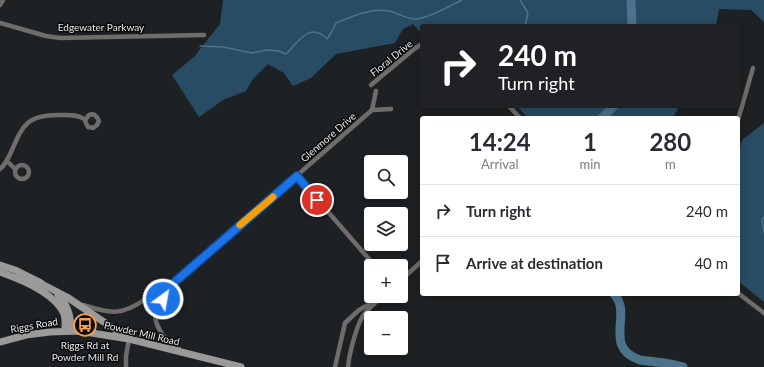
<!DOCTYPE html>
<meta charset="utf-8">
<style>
body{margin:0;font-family:Lato,sans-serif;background:#f7f7f7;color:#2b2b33;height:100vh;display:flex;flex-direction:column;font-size:15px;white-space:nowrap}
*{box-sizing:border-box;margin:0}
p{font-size:13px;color:#7c7c81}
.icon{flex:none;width:22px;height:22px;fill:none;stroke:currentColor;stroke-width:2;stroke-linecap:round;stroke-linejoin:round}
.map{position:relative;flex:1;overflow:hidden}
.sheet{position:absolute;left:420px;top:116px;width:320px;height:180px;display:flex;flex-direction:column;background:#fff;border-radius:4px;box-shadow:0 2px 10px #0003}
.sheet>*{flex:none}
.hud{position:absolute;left:420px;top:24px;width:320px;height:84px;border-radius:4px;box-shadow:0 2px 10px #0003;background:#202124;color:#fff;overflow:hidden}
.controls{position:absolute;left:364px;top:155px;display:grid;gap:8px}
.controls a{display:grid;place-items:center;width:44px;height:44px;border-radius:4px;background:#fff;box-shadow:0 2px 10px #0003;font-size:20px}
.pin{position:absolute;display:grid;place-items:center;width:34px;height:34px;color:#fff;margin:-17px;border:2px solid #fff;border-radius:50%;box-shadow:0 1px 4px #0007}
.me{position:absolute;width:44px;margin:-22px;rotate:32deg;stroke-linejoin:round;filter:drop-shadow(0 0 3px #0008)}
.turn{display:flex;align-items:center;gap:14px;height:84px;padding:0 12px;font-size:18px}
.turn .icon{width:52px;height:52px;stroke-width:2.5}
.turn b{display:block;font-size:28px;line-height:34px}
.eta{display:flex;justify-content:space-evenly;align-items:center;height:68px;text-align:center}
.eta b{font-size:24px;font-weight:700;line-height:28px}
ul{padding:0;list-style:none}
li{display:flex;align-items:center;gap:12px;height:52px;padding:0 12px;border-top:1px solid #e1e1e2}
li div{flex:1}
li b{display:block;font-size:15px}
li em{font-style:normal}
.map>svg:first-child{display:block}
.green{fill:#284c64}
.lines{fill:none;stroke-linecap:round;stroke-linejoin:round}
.stream{stroke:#4c728c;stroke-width:1.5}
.river{stroke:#4c728c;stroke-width:9}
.minor{stroke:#6f6d6c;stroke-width:4.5}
.secondary{stroke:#9c9a98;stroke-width:7}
.route-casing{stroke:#114b97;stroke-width:10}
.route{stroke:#1a73e8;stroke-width:7}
.slow{stroke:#f59e0b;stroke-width:7}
.labels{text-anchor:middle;stroke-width:3;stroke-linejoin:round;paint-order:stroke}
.street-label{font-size:10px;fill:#e8e9eb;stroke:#090a0b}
.poi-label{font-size:10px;fill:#e8e9eb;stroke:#090a0b}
</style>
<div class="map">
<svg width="764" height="367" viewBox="0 0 764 367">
<rect width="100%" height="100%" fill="#1e2123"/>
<g class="green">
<polygon points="223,0 764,0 764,22 751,10 719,9 716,26 422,26 422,31 419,31 413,24 403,29 395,43 336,54 311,78 293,86 284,73 268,64 253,79 246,91 223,100 199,117 172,75 194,57 220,24"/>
<polygon points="517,106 679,106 673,118 528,118"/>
<polygon points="764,123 764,302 738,281 738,155 742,140"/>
</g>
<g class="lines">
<g class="stream">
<polyline points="520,0 528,13 525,26"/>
<path d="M 200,46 L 223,47 L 252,53 L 267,50 L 279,51 L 286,54 C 298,42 310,21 327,39 L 331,33 L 336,23 C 353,16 370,8 389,11 C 398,13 406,19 416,19 C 430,18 449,6 462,0"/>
<polyline points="764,217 762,220 764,232"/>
</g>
<g class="river">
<polyline points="631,0 632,26"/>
<polyline points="602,118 614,106"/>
<path d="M 614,294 C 633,314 602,347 640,360 C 645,361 650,361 656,362 C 665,362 674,365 683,367"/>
</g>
<g class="minor">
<polyline points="0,5 3,0"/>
<polyline points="0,23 46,36 60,38 204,35"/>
<polyline points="371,85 414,49 422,44"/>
<polyline points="509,106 520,118"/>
<polyline points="372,110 391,109"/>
<polyline points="738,120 753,68"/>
<polyline points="7,161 15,169"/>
<circle cx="22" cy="172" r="7"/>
<path d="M 0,169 C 6,164 9,157 12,150 C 23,124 28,115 59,115 C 67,115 77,114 84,119 C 86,121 86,124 88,127 L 93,128 L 97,125 L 99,121 C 97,116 94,113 89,115 L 85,120"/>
<polyline points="297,176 375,266"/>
<polyline points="401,280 422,261"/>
<polyline points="169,287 372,110 376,91"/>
<path d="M 169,287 C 168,295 162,298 158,305 C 149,321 165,342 179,349"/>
<polyline points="738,293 764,313"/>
<path d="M 83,305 C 111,314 122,316 147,298 C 157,291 156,288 169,287"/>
<polyline points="126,367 126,356 129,339"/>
<polyline points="335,367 345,323 359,310 366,306 374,304"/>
<path d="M 348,367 C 349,355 357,322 365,313 C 370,307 377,301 383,296"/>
</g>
<g class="secondary">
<polyline points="0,265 15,270 41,283"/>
<path d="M 0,272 C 20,279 53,292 63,312 C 66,317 65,324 65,330"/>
<polyline points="38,282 67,297 126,337"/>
<path d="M 58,295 C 68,305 71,316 71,331"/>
<polyline points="0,342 26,335 50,332 79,331 129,339 241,367"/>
</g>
</g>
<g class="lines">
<g class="route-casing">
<polyline id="route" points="163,299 168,292 169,287 297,176 317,200"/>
</g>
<use href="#route" class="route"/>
<polyline class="slow" points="240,225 273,197"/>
</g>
<defs>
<g id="bus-ring" transform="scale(1.15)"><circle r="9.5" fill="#090a0b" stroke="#f9a04c" stroke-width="1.5"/><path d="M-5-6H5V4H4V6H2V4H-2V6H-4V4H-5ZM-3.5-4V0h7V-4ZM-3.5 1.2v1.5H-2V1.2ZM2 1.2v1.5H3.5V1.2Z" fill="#f9a04c"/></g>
</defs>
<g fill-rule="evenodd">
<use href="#bus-ring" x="85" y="325"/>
</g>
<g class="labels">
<g class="street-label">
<text x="101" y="31">Edgewater Parkway</text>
<text transform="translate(391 58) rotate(-39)" y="4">Floral Drive</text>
<text transform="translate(328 137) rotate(-41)" y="4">Glenmore Drive</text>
<text transform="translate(34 325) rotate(-10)" y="4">Riggs Road</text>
<text transform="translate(142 333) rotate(13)" y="4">Powder Mill Road</text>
</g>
<g class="poi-label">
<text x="85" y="349">Riggs Rd at<tspan x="85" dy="12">Powder Mill Rd</tspan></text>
</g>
</g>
</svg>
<div class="controls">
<a><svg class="icon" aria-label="search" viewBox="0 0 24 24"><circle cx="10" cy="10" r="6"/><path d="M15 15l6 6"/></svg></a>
<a><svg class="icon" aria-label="layers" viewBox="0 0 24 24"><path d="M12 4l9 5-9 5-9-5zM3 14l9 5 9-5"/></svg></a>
<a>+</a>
<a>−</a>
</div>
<div class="pin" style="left:317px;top:200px;background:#d93025"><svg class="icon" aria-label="arrive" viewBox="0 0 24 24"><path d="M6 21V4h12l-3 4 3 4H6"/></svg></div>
<svg class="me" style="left:163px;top:299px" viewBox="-20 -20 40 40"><circle r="17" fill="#1a73e8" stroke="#fff" stroke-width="3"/><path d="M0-11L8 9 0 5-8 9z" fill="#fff"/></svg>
<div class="hud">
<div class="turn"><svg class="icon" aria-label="right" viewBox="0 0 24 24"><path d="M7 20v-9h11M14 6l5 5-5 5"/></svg><div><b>240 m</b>Turn right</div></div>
</div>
<section class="sheet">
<div class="eta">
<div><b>14:24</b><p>Arrival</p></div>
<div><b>1</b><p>min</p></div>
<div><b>280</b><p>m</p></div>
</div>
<ul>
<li><svg class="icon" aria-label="right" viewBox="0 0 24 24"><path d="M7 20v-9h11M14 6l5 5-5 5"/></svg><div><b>Turn right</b></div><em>240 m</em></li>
<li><svg class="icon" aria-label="arrive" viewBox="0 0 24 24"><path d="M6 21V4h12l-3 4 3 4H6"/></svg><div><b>Arrive at destination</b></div><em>40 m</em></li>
</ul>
</section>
</div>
